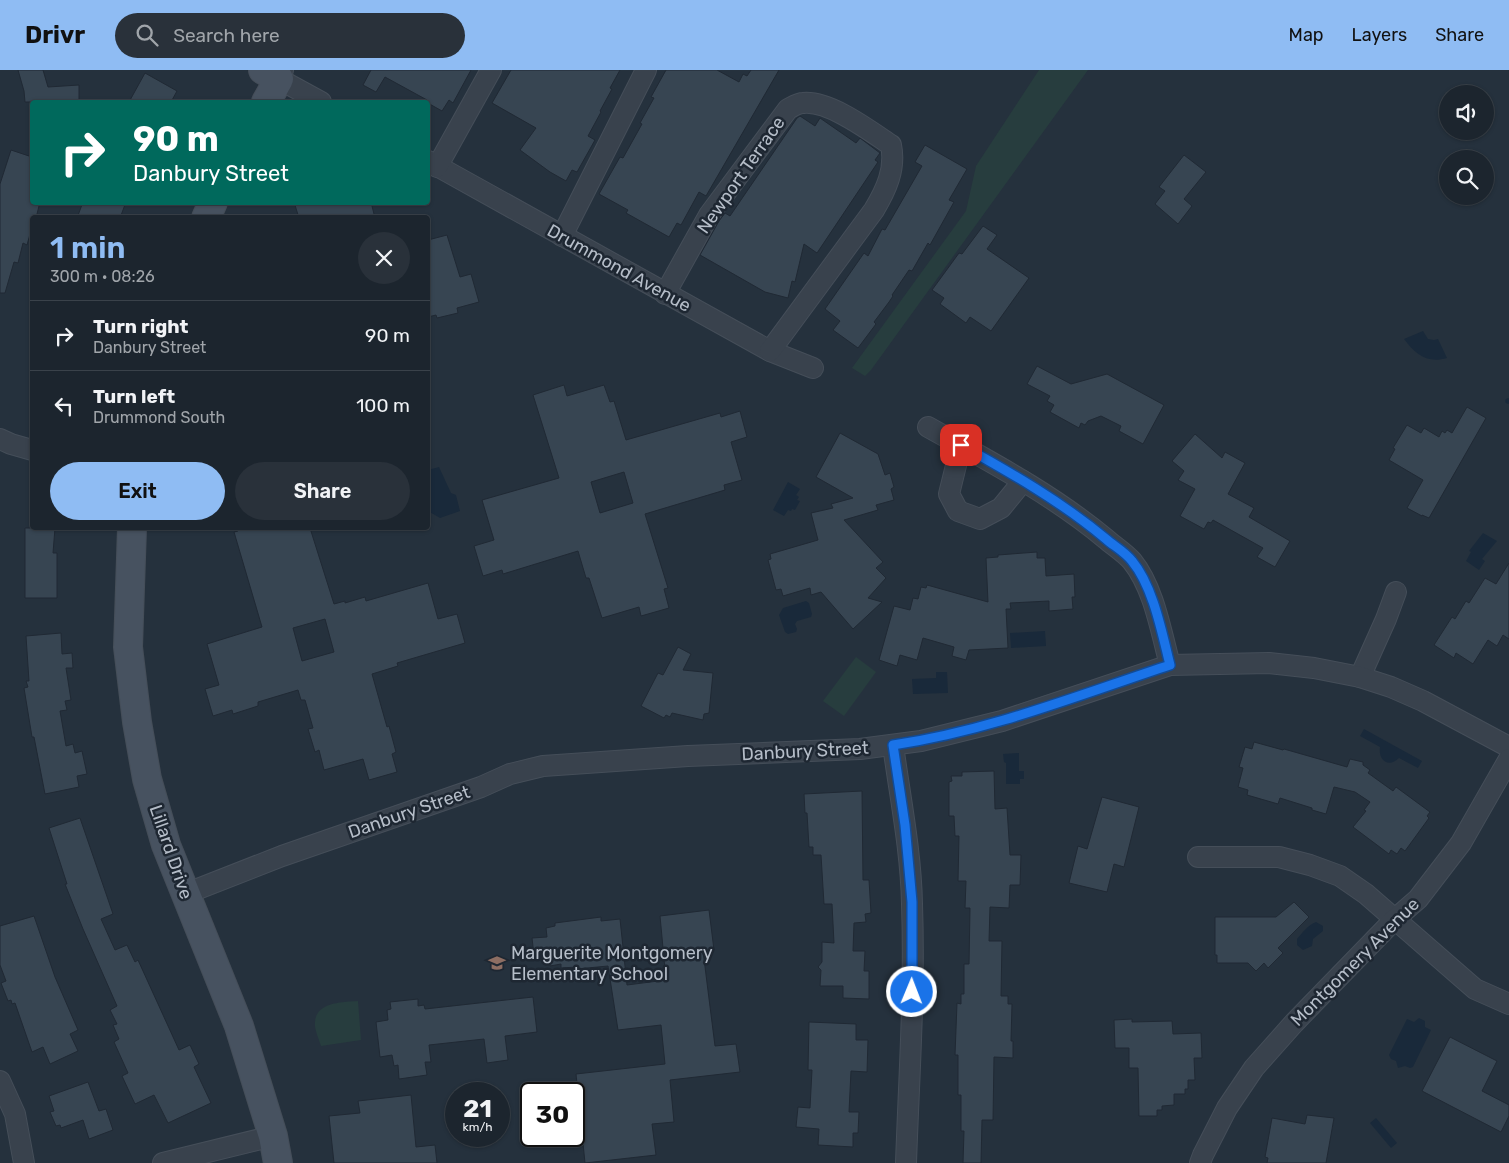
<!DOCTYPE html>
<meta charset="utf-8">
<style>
body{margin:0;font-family:Rubik,sans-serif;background:#29313a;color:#f1f3f6;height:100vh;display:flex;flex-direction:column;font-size:19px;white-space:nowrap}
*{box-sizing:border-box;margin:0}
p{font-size:16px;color:#a0a5aa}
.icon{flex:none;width:28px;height:28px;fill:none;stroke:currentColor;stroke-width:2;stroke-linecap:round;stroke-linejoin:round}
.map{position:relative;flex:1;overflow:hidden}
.sheet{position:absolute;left:30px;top:145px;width:400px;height:315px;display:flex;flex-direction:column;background:#1c252e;border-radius:5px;box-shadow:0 1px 4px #0004,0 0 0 1px #3a424a}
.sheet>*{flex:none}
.guide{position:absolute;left:30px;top:30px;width:400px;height:105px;border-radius:5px;box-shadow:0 1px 4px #0004,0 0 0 1px #3a424a;background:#00695c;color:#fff;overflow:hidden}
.tools{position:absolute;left:1439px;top:15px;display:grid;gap:10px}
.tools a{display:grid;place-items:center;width:55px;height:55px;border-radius:50%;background:#1c252e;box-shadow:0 1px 4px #0004,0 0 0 1px #3a424a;font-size:25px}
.speed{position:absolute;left:445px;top:1012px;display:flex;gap:10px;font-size:25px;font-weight:700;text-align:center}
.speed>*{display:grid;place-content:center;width:65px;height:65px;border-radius:50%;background:#1c252e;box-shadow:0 1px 4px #0004,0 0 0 1px #3a424a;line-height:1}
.speed small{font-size:12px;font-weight:400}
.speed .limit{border:2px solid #111;border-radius:8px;background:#fff;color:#111}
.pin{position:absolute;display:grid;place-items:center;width:42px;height:42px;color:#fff;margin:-21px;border-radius:10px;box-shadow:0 2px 8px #0006}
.me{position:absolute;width:55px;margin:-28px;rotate:1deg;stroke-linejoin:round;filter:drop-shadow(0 0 4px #0008)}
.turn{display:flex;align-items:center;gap:18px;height:105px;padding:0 20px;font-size:22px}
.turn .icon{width:65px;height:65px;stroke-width:2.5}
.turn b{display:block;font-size:35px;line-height:42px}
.round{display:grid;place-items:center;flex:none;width:52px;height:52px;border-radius:26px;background:#29313a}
.summary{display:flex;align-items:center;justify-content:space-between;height:85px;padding:0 20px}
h1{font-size:30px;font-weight:600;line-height:38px;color:#8fbcf3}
.button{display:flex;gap:10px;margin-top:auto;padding:10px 20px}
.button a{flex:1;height:58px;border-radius:30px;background:#8fbcf3;color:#111;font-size:20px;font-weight:600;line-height:58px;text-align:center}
.button a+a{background:#29313a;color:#f1f3f6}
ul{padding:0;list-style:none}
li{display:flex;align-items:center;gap:15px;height:70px;padding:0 20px;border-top:1px solid #3a424a}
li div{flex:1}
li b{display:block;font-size:19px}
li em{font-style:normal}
header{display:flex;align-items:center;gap:30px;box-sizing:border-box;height:70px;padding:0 25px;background:#8fbcf3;color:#111}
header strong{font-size:24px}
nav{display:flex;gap:28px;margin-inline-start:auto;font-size:18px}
.search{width:350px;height:45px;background:#29313a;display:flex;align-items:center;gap:12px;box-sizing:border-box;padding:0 18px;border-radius:28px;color:#a0a5aa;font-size:19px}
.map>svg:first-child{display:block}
.green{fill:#273d3e}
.water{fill:#19293a}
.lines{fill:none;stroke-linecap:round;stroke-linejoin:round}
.stream{stroke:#19293a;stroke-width:5.5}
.building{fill:#374552;stroke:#202934;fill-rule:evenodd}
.street-casing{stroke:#454e59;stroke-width:22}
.secondary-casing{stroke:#454e59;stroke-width:30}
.street{stroke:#39424d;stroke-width:20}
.secondary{stroke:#475260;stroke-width:28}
.route-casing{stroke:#114b97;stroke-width:12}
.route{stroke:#1a73e8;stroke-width:9}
.labels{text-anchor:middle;stroke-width:5;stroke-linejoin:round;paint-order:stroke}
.street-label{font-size:18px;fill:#b5bdc8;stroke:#1e2732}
.poi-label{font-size:18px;fill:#b5bdc8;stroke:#1e2732;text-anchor:start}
</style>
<header>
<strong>Drivr</strong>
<div class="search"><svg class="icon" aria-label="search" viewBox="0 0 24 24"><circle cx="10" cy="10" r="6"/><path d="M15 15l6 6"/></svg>Search here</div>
<nav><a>Map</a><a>Layers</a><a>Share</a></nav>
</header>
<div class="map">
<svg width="1509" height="1093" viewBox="0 0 1509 1093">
<rect width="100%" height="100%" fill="#25313d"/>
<g class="green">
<polygon points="1039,0 1088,0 871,300 865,306 852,298 966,141 976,96"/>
<polygon points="856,587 876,602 844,646 823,631"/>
<path d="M 358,931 L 361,970 L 321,976 C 319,969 314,959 315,952 C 316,932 343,932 358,931 Z"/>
</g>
<g class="water">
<path d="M 1423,261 L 1428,269 L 1434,270 L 1438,269 L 1447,288 C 1427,294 1415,284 1404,269 Z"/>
<polygon points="439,397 451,423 456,425 460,441 440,448 428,441 428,400"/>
<polygon points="788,412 800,419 796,425 799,427 797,430 800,431 795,440 792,439 791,441 788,440 784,446 773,440"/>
<polygon points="1483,463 1497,471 1482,489 1485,491 1479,500 1466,491 1471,482 1469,481"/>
<polygon points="806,531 809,533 812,544 811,547 797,551 795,554 797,559 796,562 788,564 785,562 779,545 783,538"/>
<polygon points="1045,561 1046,576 1011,578 1010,563"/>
<polygon points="936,602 947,602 948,623 913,624 912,609 936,608"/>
<path d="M 1364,659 L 1422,691 L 1418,698 L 1399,688 C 1389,698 1378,691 1380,677 L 1360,666 Z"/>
<polygon points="1019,683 1019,701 1024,701 1024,709 1020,709 1020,714 1006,714 1006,693 1004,692 1003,684"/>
<path d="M 1316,852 L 1323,856 L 1323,861 L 1313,869 L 1312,876 L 1303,880 L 1297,875 L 1297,869 C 1303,862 1307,856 1316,852 Z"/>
<polygon points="1419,948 1425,951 1425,957 1431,960 1413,997 1410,998 1405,996 1398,998 1396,991 1391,989 1389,985 1407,949 1414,952"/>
<polygon points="1376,1048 1397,1073 1391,1078 1370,1053"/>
</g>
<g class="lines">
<polyline class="stream" points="1508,331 1509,331"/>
</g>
<g class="building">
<polygon points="18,0 43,0 48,17 79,15 79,32 25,32 24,21"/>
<polygon points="371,0 471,0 453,33 449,30 442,41 426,32 427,30 385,7 376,22 363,15"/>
<polygon points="511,0 620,0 610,18 612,19 600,41 601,42 588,66 595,70 577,102 572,100 566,111 550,102 520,80 536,58 492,33"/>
<polygon points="666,0 717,0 739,12 743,4 747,6 751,0 779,0 706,126 699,122 681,155 677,153 669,167 626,143 628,140 599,124 620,87 623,88 642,54 640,53 654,28 651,27"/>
<polygon points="145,3 177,21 171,32 129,32"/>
<polygon points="800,46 815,56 820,48 856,73 860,68 880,83 875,90 878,92 817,183 804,174 795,212 792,211 788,228 765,222 700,185 719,151 725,143 730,146 797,48"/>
<polygon points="925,75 967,99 949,130 954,132 930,175 928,173 912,201 909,200 892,225 893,226 889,232 874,252 876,254 858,278 833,260 840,251 825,239 864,183 868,186 882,159 885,160 922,96 915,92"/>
<polygon points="11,80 32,87 32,132 40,132 36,148 32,148 32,157 27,175 23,173 18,193 14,192 5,223 0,223 0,114"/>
<polygon points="1184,85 1206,102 1184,129 1192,136 1178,154 1155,134 1165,121 1159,117"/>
<polygon points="83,132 126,132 120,148 77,148"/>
<polygon points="294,132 371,132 375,148 299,148"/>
<polygon points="983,156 997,165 987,179 1029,208 991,261 970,247 966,253 940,234 944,228 932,220 959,183 962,184"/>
<polygon points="447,165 460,207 471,204 479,232 457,238 458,243 437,248 436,245 428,247 428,170"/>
<polygon points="1037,296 1071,314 1107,304 1164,335 1143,374 1119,361 1121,356 1101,346 1088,351 1085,355 1081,353 1079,358 1050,342 1054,335 1047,331 1050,326 1027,314"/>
<path d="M 564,315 L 567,326 L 604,315 L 610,332 L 614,331 L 626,370 L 720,343 L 721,347 L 740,341 L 747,367 L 731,372 L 742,410 L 724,415 L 725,420 L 645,444 L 668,518 L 664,519 L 669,538 L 641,546 L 639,537 L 602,548 L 589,508 L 586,508 L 578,481 L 503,504 L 502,500 L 483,506 L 474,476 L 494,470 L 482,430 L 559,408 L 533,325 ZM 624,402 L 633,433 L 600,443 L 591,412 Z"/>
<polygon points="1467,337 1486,348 1429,448 1422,445 1422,446 1407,438 1423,410 1389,390 1395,379 1393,378 1407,355 1421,363 1424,358 1439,367 1442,361 1445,363 1447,360 1452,363"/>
<polygon points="840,363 878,384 885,405 890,403 894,417 891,419 894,430 876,435 878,440 844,450 883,492 876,498 886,508 868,528 882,532 853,559 821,522 811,525 810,518 783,526 781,519 776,520 768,490 771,489 770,484 818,470 811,443 833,438 831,434 853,428 816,407"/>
<polygon points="1195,364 1222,388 1225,382 1245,393 1228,424 1254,438 1249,447 1290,471 1275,497 1257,487 1263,478 1213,450 1211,453 1208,452 1204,459 1180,446 1195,419 1178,410 1184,401 1172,391"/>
<polygon points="25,458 55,458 53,483 57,483 57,528 25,528"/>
<path d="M 237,458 L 310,458 L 334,534 L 345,531 L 345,533 L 365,527 L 366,531 L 428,513 L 438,549 L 457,544 L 465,573 L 397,593 L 398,596 L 372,604 L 387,657 L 389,656 L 396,682 L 392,684 L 397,702 L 369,710 L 363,689 L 324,700 L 319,680 L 315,682 L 308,659 L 313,658 L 305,630 L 301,630 L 298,620 L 258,632 L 258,636 L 233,644 L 232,640 L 213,646 L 205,619 L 219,615 L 207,574 L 262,557 L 234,462 L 238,461 ZM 325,549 L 334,582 L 302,591 L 293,558 Z"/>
<polygon points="1037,482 1037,488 1045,488 1046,506 1074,504 1075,527 1072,527 1073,539 1049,541 1049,531 1010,533 1011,539 1006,539 1008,578 969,580 966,590 952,586 954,577 923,568 917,590 900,585 897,596 879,590 894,536 910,540 913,528 918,529 921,517 926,518 927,515 988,532 986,488 998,487 998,485"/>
<polygon points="1509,493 1509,569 1503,565 1497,576 1488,570 1473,594 1456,583 1454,588 1434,575 1452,547 1455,549 1466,531 1469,533 1485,508 1496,514"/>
<polygon points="61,563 62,584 72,583 73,598 66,598 71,630 65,631 67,640 60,641 66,676 73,674 75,683 82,681 87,704 77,706 79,717 45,724 34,667 32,667 24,618 28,617 26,611 29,611 26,566"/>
<polygon points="678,577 691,584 683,600 713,603 709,643 704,644 703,650 672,643 670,647 666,645 664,648 641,636 658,603 663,605"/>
<polygon points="1254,672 1283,680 1284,679 1347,697 1350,689 1363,692 1363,695 1370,700 1368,703 1393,721 1396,717 1430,742 1427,746 1429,748 1405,781 1401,778 1397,784 1391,780 1389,784 1353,757 1366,741 1364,740 1370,732 1355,722 1334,717 1326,744 1312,740 1312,738 1280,728 1278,734 1247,725 1248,720 1238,717 1243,698 1239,697 1245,677 1252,679"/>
<polygon points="994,701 995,739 1007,738 1010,785 1021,785 1020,815 1010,815 1009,838 990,837 989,871 1002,871 1001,926 1008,926 1008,934 1012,934 1011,971 1013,971 1013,988 994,987 993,1050 982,1050 981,1093 963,1093 964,1061 961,1061 961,1025 958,1025 958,985 955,985 957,933 961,934 961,924 964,924 964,894 969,894 970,838 965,838 966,811 958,811 959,766 955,766 954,746 949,746 949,712 952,711 951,706 962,706 962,702"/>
<polygon points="862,721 863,810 869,810 871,843 865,844 866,852 854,853 853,881 865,881 864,901 869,901 869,929 843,928 843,916 820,916 821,900 818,897 822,892 822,872 834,873 832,834 824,834 821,785 813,785 813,777 809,777 807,743 805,743 804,724"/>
<polygon points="1102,727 1139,737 1124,797 1114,794 1107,822 1069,813 1078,776 1087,779"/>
<polygon points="80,748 113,844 101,849 115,880 127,875 135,892 138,890 179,980 190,975 199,994 194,997 211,1033 168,1053 154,1025 135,1034 122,1006 128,1003 114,972 119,969 113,955 117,954 110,940 117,936 83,859 65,814 67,814 49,758"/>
<polygon points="1294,832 1309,847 1278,878 1283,883 1268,898 1264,893 1256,901 1248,893 1217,893 1217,885 1215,885 1215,847 1276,847"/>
<polygon points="709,840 714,880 703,881 715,976 736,974 740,1002 670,1010 674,1052 652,1054 656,1085 585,1093 576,1004 665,994 661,955 618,960 608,896 577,899 577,897 561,898 561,894 550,896 549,884 534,885 532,868 547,867 546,858 555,856 555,853 601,847 601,851 620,849 627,915 666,910 660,846"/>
<polygon points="34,846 55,907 78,960 70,964 78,981 50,994 43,977 32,982 15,933 12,934 11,930 8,931 1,913 6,911 0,895 0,856"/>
<polygon points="533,927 537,962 505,966 508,990 487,993 484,969 429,975 431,992 425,992 427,1005 399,1009 398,995 394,996 392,985 380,987 376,952 388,950 387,940 391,939 390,932 418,929 418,936 424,935 425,939"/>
<polygon points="1132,949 1132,952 1172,951 1173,964 1201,963 1202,988 1194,988 1195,1010 1188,1010 1188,1019 1185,1019 1185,1024 1174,1024 1174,1035 1162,1036 1162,1040 1157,1040 1157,1046 1139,1046 1138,998 1129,998 1129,978 1115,978 1114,950"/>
<polygon points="809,952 856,954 856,970 868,970 867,1002 851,1001 849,1042 859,1042 858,1063 853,1063 853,1077 818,1075 819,1059 796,1057 798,1037 810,1038 812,1000 808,1000"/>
<polygon points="1450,967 1497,991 1482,1021 1509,1035 1509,1046 1501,1062 1422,1021"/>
<polygon points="88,1012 99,1041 106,1039 113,1060 89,1069 83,1050 61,1058 60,1055 56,1056 50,1042 54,1041 49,1026"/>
<polygon points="411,1025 416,1077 435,1075 437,1093 334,1093 329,1046 360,1043 358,1031"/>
<polygon points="1307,1045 1334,1048 1326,1093 1267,1093 1268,1088 1265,1087 1272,1048 1305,1054"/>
</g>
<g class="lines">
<g class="street-casing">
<g id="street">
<polyline points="283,0 279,9 321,32"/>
<polyline points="428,91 770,281 813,298"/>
<polyline points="437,97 491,0"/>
<polyline points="562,166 646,0"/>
<path d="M 665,224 L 709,145 L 788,39 C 792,37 798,33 803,33 C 829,30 870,61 891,75 C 896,99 886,120 874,140 L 770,281"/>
<path d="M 928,357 C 989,391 1052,424 1106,469 C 1114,476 1125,483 1132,491 C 1154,518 1161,562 1170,595"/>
<polyline points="0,369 11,374 32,380"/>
<polyline points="961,375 949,424 958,441 980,449 1001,438 1023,411"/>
<polyline points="1360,607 1386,549 1396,522"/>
<path d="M 893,675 C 900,727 911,781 912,834 C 915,920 909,1007 906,1093"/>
<polyline points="1198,787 1279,787 1310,795 1340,806 1366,824 1475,919 1509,934"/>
<polyline points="185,824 282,786 481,717 510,704 543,696 688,686 860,679 921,671 1002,651 1170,595 1269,593 1314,598 1360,607 1391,617 1423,631 1509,677"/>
<polyline points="0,1011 15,1044 24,1093"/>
<polyline points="163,1093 273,1066"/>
<polyline points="1200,1093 1203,1085 1227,1038 1254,998 1294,953 1395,849 1418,829 1461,773 1509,689"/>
</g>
</g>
<g class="secondary-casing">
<g id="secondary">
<polyline points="263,0 279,9 266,32"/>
<polyline points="206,148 213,132"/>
<polyline points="132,458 128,577 137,652 147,709 166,775 239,956 273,1066 278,1093"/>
</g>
</g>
<use href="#street" class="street"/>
<use href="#secondary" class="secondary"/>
</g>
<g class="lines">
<g class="route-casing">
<path id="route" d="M 912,922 L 912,832 L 905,755 L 893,675 C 989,661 1079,625 1170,595 C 1162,563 1153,516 1132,491 C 1125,482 1114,476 1106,469 C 1062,432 1011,403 961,375"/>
</g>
<use href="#route" class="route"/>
</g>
<defs>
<g id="school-bare" transform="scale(1.35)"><path d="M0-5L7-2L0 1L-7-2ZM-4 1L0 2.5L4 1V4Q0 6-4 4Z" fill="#8d6e63" stroke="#1e2732" stroke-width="2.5" paint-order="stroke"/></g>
</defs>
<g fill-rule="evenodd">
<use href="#school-bare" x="497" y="893"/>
</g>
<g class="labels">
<g class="street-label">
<text transform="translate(741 105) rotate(-55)" y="6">Newport Terrace</text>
<text transform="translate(619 198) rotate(29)" y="6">Drummond Avenue</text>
<text transform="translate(805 681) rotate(-3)" y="6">Danbury Street</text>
<text transform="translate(409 742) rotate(-19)" y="6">Danbury Street</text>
<text transform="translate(171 782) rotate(71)" y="6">Lillard Drive</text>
<text transform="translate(1355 892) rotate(-45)" y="6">Montgomery Avenue</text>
</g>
<g class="poi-label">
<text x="511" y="889">Marguerite Montgomery<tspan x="511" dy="21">Elementary School</tspan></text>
</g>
</g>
</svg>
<div class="tools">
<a><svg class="icon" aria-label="sound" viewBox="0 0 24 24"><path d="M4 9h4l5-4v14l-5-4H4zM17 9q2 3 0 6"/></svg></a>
<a><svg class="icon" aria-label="search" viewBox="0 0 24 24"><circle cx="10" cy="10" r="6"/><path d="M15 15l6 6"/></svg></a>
</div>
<div class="speed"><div>21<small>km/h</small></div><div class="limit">30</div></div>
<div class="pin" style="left:961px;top:375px;background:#d93025"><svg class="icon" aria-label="arrive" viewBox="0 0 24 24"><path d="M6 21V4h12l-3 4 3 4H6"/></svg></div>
<svg class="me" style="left:912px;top:922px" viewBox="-20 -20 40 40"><circle r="17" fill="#1a73e8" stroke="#fff" stroke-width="3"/><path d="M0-11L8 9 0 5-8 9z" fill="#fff"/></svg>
<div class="guide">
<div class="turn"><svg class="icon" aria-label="right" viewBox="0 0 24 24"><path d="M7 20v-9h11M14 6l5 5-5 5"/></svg><div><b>90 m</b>Danbury Street</div></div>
</div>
<section class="sheet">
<div class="summary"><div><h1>1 min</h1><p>300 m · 08:26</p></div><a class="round"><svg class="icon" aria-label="close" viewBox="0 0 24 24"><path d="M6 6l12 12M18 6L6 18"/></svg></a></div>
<ul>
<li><svg class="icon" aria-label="right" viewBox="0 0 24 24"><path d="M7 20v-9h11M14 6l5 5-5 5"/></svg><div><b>Turn right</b><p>Danbury Street</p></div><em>90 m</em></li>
<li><svg class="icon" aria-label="left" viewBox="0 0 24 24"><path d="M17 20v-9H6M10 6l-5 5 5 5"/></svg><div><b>Turn left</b><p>Drummond South</p></div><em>100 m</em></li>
</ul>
<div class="button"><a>Exit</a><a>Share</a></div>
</section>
</div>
